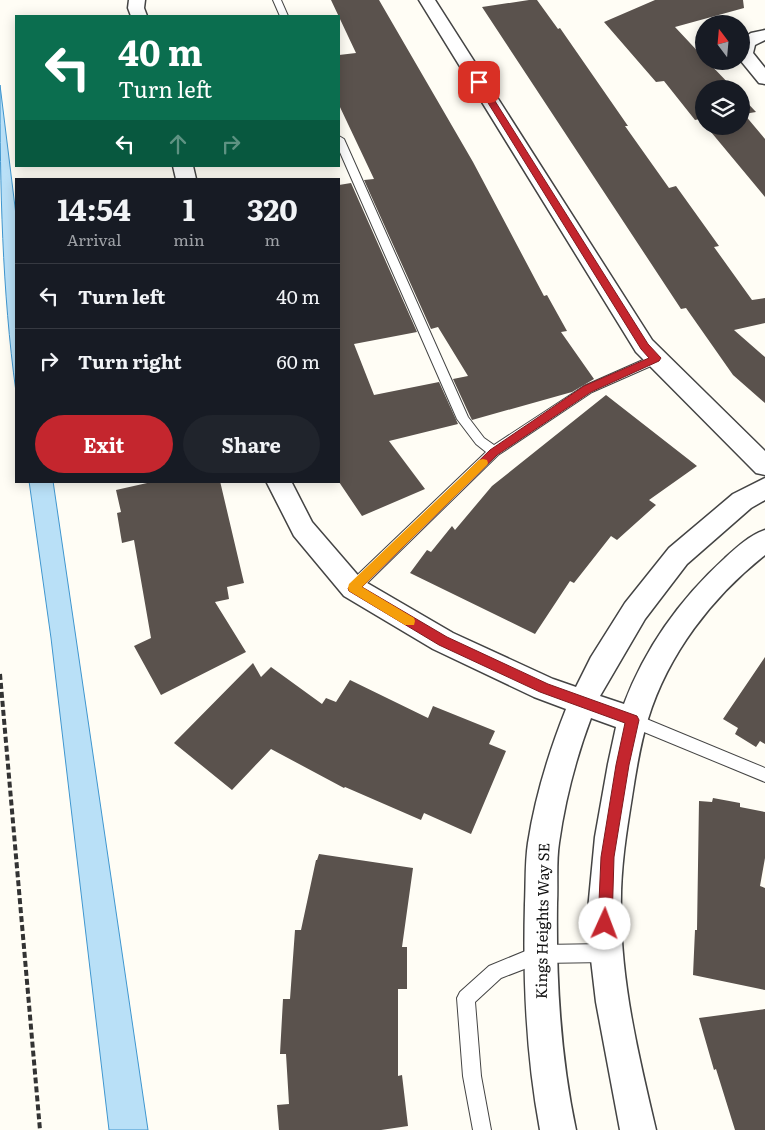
<!DOCTYPE html>
<style>
body{margin:0;font-family:Literata,serif;background:#20242c;color:#f1f3f6;height:100vh;display:flex;flex-direction:column;font-size:19px;white-space:nowrap}
*{box-sizing:border-box;margin:0}
p{font-size:16px;color:#9ea1a6}
.icon{flex:none;width:28px;height:28px;fill:none;stroke:currentColor;stroke-width:2;stroke-linecap:round;stroke-linejoin:round}
.map{position:relative;flex:1;overflow:hidden}
.details{position:absolute;left:15px;top:178px;width:325px;height:305px;display:flex;flex-direction:column;background:#171b24;border-radius:0px;box-shadow:0 2px 12px #0003}
.details>*{flex:none}
.banner{position:absolute;left:15px;top:15px;width:325px;height:152px;border-radius:0px;box-shadow:0 2px 12px #0003;background:#0b6e4f;color:#fff;overflow:hidden}
.needle{width:32px;rotate:344deg}
.fabs{position:absolute;left:695px;top:15px;display:grid;gap:10px}
.fabs a{display:grid;place-items:center;width:55px;height:55px;border-radius:50%;background:#171b24;box-shadow:0 2px 12px #0003;font-size:25px}
.pin{position:absolute;display:grid;place-items:center;width:42px;height:42px;color:#fff;margin:-21px;border-radius:10px;box-shadow:0 2px 8px #0006}
.me{position:absolute;width:55px;margin:-28px;rotate:2deg;stroke-linejoin:round;filter:drop-shadow(0 0 4px #0008)}
.turn{display:flex;align-items:center;gap:18px;height:105px;padding:0 20px;font-size:22px}
.turn .icon{width:65px;height:65px;stroke-width:2.5}
.turn b{display:block;font-size:35px;line-height:42px}
.lanes{display:flex;align-items:center;height:48px;padding:0 20px;background:#0003;justify-content:center;gap:25px;direction:ltr}
.lanes .off{opacity:.35}
.eta{display:flex;justify-content:space-evenly;align-items:center;height:85px;text-align:center}
.eta b{font-size:30px;font-weight:700;line-height:35px}
.button{display:flex;gap:10px;margin-top:auto;padding:10px 20px}
.button a{flex:1;height:58px;border-radius:30px;background:#c4262e;color:#fff;font-size:20px;font-weight:700;line-height:58px;text-align:center}
.button a+a{background:#20242c;color:#f1f3f6}
ul{padding:0;list-style:none}
li{display:flex;align-items:center;gap:15px;height:65px;padding:0 20px;border-top:1px solid #363941}
li div{flex:1}
li b{display:block;font-size:19px}
li em{font-style:normal}
.map>svg:first-child{display:block}
.water{fill:#b9e0f7;stroke:#3f96cf}
.building{fill:#5a524d}
.lines{fill:none;stroke-linecap:round;stroke-linejoin:round}
.service-casing{stroke:#444;stroke-width:2}
.minor-casing{stroke:#444;stroke-width:3}
.path{stroke:#333;stroke-width:4;stroke-dasharray:6 3;stroke-linecap:butt}
.service{fill:#fff;fill-rule:evenodd}
.minor{fill:#fff;fill-rule:evenodd}
.route{fill:#c4262e;stroke:#7f191e}
.slow{fill:#f59e0b}
.labels{text-anchor:middle;stroke-width:5;stroke-linejoin:round;paint-order:stroke}
.street-label{font-size:15px;fill:#111;stroke:#fff}
</style>
<div class="map">
<svg width="765" height="1130" viewBox="0 0 765 1130">
<rect width="100%" height="100%" fill="#fffdf5"/>
<g class="water">
<path d="M 0,85 L 16,215 L 16,392 C 2,290 0,187 0,85 Z"/>
<polygon points="29,481 53,481 148,1130 109,1130 51,638"/>
</g>
<g class="building">
<polygon points="331,0 379,0 473,162 544,296 547,295 567,331 561,332 594,379 572,392 472,420 470,416 453,379 468,376 438,327 431,329 364,180 374,179 339,105 339,55 356,53"/>
<polygon points="529,0 537,0 558,29 560,28 628,126 625,126 669,188 676,186 719,246 714,247 752,300 765,298 765,323 734,330 765,357 765,403 733,375 686,308 681,309 482,7"/>
<polygon points="655,0 743,0 744,8 675,27 704,58 704,61 707,61 734,89 704,89 704,123 700,119 695,120 664,81 656,82 604,22"/>
<polygon points="741,96 756,112 744,114 765,139 765,197 706,126 741,126"/>
<polygon points="351,183 417,332 354,344 374,395 439,382 458,424 389,441 425,489 362,516 339,482 339,185"/>
<polygon points="606,395 697,466 649,500 656,505 617,540 611,536 574,583 570,581 535,634 410,573 427,550 431,552 452,526 455,530 492,486"/>
<polygon points="156,481 220,481 244,583 227,587 229,599 215,602 246,652 161,695 134,646 151,638 134,540 122,543 117,513 121,512 116,490"/>
<polygon points="765,657 765,744 760,741 756,747 735,734 738,728 723,719"/>
<polygon points="253,663 261,677 271,667 322,704 326,698 336,702 350,680 428,718 433,706 495,731 489,744 506,751 471,834 424,813 421,820 345,787 344,788 271,749 232,790 174,743"/>
<polygon points="713,798 740,803 740,807 765,812 765,858 760,886 765,888 765,990 693,975 695,930 697,930 699,801 712,802"/>
<polygon points="319,854 413,868 402,947 407,947 407,989 398,989 398,1076 402,1075 408,1126 381,1130 279,1130 277,1105 289,1104 286,1054 280,1054 283,999 290,999 295,930 301,930 316,860 317,860"/>
<polygon points="765,1009 765,1130 735,1130 716,1069 714,1070 699,1018"/>
</g>
<g class="lines">
<g class="service-casing">
<g id="service">
<polygon points="273,0 281,0 288,16 280,16"/>
<polygon points="339,136 344,139 468,417 484,438 494,445 584,386 652,356 660,356 662,359 660,362 592,392 498,455 358,592 353,594 348,592 346,588 348,584 486,452 476,444 457,419 339,150"/>
<polygon points="632,713 765,768 765,782 627,725 624,720 627,715"/>
<polygon points="607,944 613,947 616,953 613,959 607,962 540,963 501,978 475,1002 481,1076 491,1130 473,1130 463,1076 457,998 460,992 489,966 540,945"/>
</g>
</g>
<g class="minor-casing">
<g id="minor">
<polygon points="129,0 145,0 144,8 147,16 131,16 128,8"/>
<polygon points="419,0 435,0 652,340 765,451 765,475 756,473 636,352"/>
<polygon points="765,30 765,40 755,45 753,53 765,68 765,84 759,83 741,61 742,39 751,33"/>
<polygon points="173,166 193,166 196,179 176,179"/>
<path d="M 765,478 L 765,500 L 751,508 L 687,564 L 645,619 L 600,696 L 624,704 C 645,648 681,598 725,558 C 737,547 750,535 765,530 L 765,555 C 712,597 668,654 648,719 C 640,744 636,771 632,797 C 626,834 620,872 621,910 C 621,984 639,1058 656,1130 L 620,1130 L 596,1002 L 590,951 L 588,910 L 595,837 L 608,764 L 616,727 L 591,718 C 576,758 565,800 559,843 C 556,862 558,884 557,903 C 556,980 560,1055 576,1130 L 540,1130 C 526,1055 523,980 525,904 C 526,884 525,863 528,843 C 535,797 549,752 566,709 L 534,697 L 433,649 L 344,596 L 294,536 L 266,481 L 291,481 L 312,522 L 362,580 L 453,633 L 553,679 L 576,687 L 591,657 L 625,603 L 669,548 L 733,494 Z"/>
</g>
</g>
<polyline class="path" points="0,674 40,1130"/>
<use href="#service" class="service"/>
<use href="#minor" class="minor"/>
</g>
<polygon class="route" points="476,81 483,82 648,344 661,358 659,361 591,392 497,455 362,587 447,637 548,684 637,716 639,720 629,765 614,857 612,924 610,929 605,931 600,929 598,924 601,857 616,765 625,723 540,692 439,645 349,591 348,588 490,450 584,386 649,358 641,349 475,82"/>
<polygon class="slow" points="483,459 487,460 488,463 487,465 362,587 414,618 415,621 414,625 405,625 349,591 348,588 349,584 479,460"/>
<g class="labels">
<g class="street-label">
<text transform="translate(543 921) rotate(-89)" y="5">Kings Heights Way SE</text>
</g>
</g>
</svg>
<div class="fabs">
<a><svg class="needle" viewBox="-14 -14 28 28"><path d="M0-13l5 13h-10z" fill="#e53935"/><path d="M0 13l5-13h-10z" fill="#9ea1a6"/></svg></a>
<a><svg class="icon" aria-label="layers" viewBox="0 0 24 24"><path d="M12 4l9 5-9 5-9-5zM3 14l9 5 9-5"/></svg></a>
</div>
<div class="pin" style="left:479px;top:82px;background:#d93025"><svg class="icon" aria-label="arrive" viewBox="0 0 24 24"><path d="M6 21V4h12l-3 4 3 4H6"/></svg></div>
<svg class="me" style="left:605px;top:924px" viewBox="-20 -20 40 40"><circle r="19" fill="#fff"/><path d="M0-13L10 11 0 6-10 11z" fill="#c4262e"/></svg>
<div class="banner">
<div class="turn"><svg class="icon" aria-label="left" viewBox="0 0 24 24"><path d="M17 20v-9H6M10 6l-5 5 5 5"/></svg><div><b>40 m</b>Turn left</div></div>
<div class="lanes"><svg class="icon" aria-label="left" viewBox="0 0 24 24"><path d="M17 20v-9H6M10 6l-5 5 5 5"/></svg><svg class="icon off" aria-label="ahead" viewBox="0 0 24 24"><path d="M12 20V5M6 11l6-6 6 6"/></svg><svg class="icon off" aria-label="right" viewBox="0 0 24 24"><path d="M7 20v-9h11M14 6l5 5-5 5"/></svg></div>
</div>
<section class="details">
<div class="eta">
<div><b>14:54</b><p>Arrival</p></div>
<div><b>1</b><p>min</p></div>
<div><b>320</b><p>m</p></div>
</div>
<ul>
<li><svg class="icon" aria-label="left" viewBox="0 0 24 24"><path d="M17 20v-9H6M10 6l-5 5 5 5"/></svg><div><b>Turn left</b></div><em>40 m</em></li>
<li><svg class="icon" aria-label="right" viewBox="0 0 24 24"><path d="M7 20v-9h11M14 6l5 5-5 5"/></svg><div><b>Turn right</b></div><em>60 m</em></li>
</ul>
<div class="button"><a>Exit</a><a>Share</a></div>
</section>
</div>
